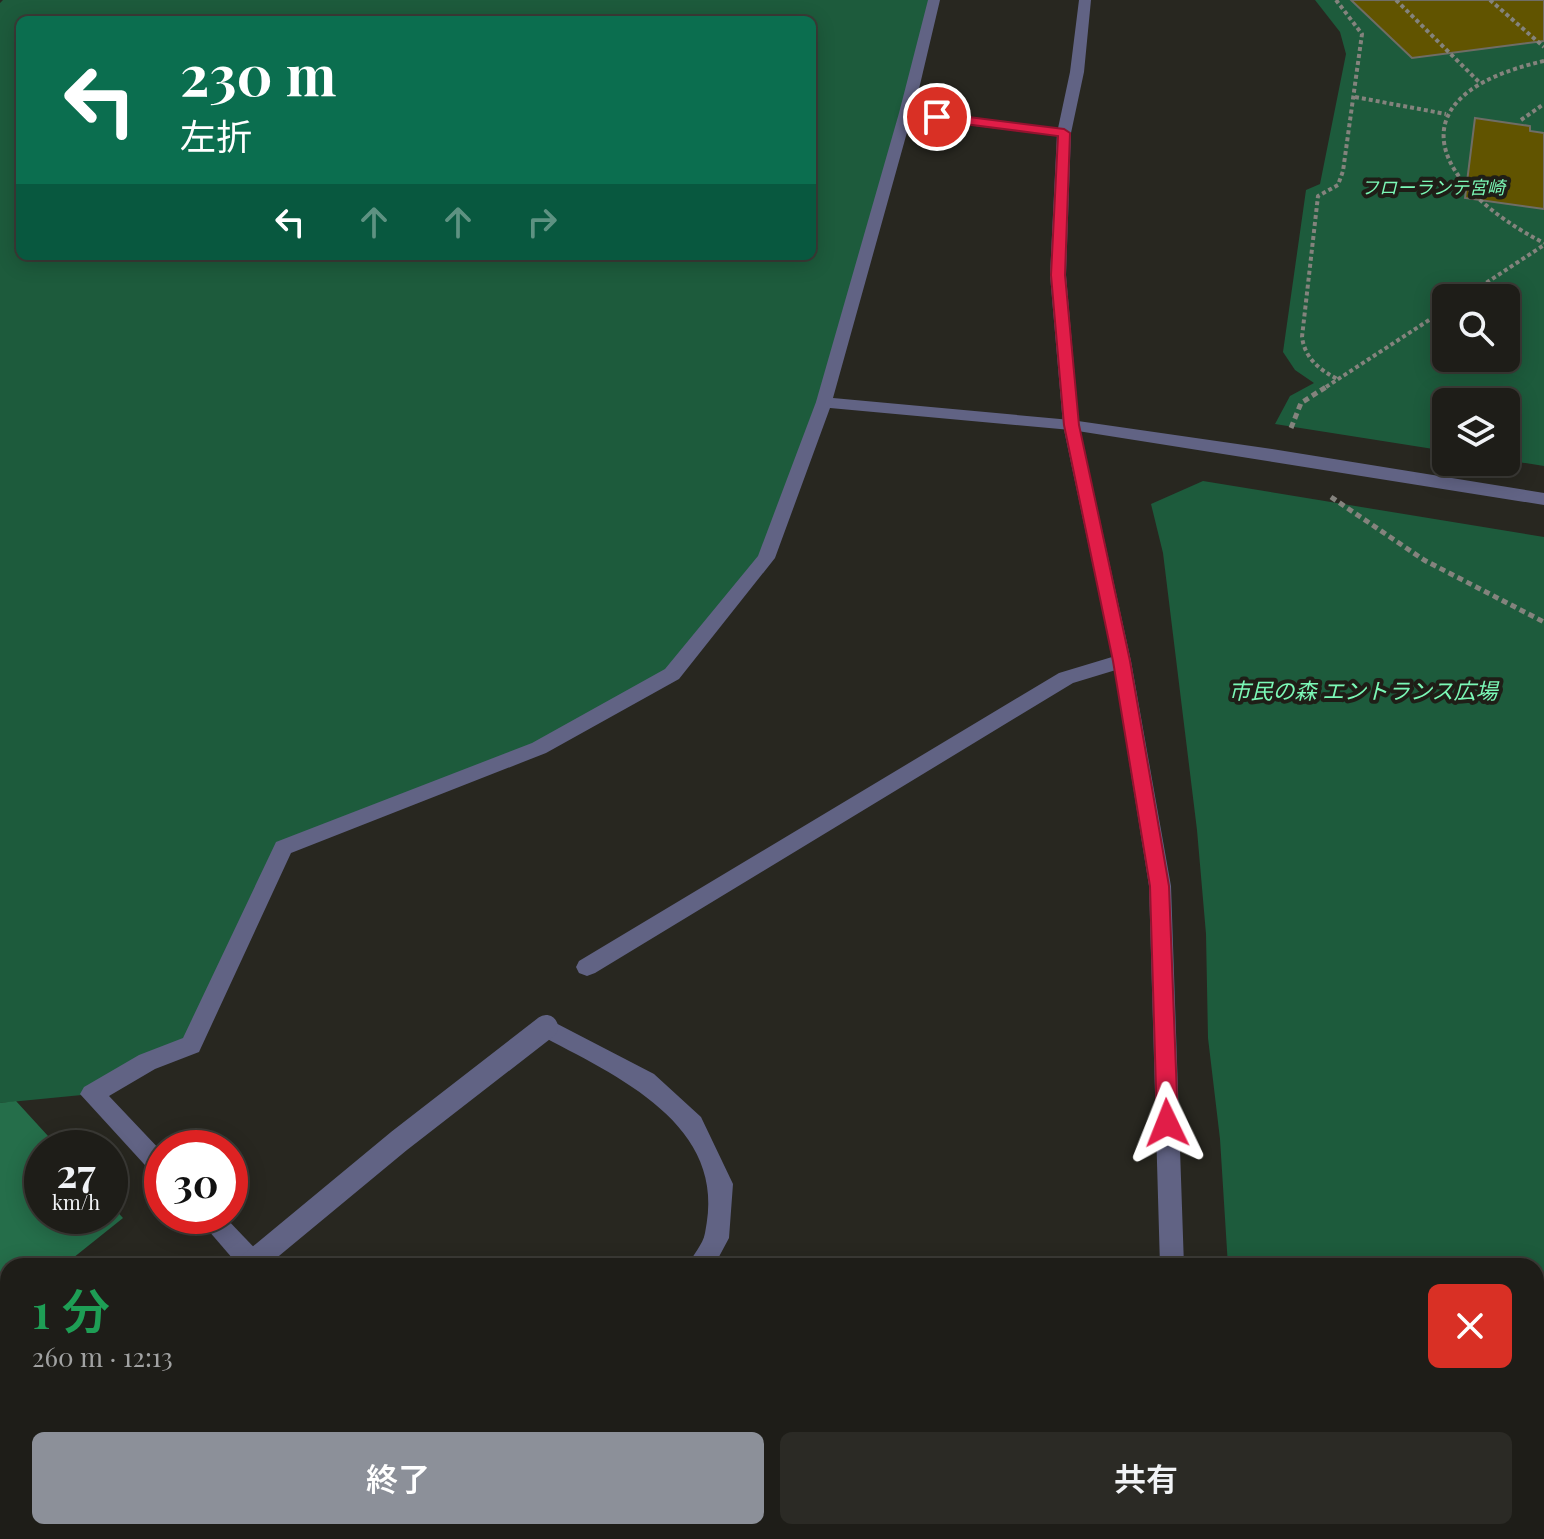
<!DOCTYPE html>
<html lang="ja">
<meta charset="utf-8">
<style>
body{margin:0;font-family:"Playfair Display","Noto Sans JP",serif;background:#2b2a25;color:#f1f3f6;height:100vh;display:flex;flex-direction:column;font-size:30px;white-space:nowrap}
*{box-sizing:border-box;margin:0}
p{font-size:26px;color:#a1a2a2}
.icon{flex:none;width:44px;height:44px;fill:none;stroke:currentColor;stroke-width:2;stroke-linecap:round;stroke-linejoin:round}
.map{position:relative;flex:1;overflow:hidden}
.drawer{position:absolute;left:0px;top:1258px;width:1544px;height:282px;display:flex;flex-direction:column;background:#1e1d18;border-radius:24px 24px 0 0;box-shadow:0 4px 20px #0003,0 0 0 2px #3c3b37}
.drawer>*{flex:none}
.hud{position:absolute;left:16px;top:16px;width:800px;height:244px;border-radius:12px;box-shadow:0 4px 20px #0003,0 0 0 2px #3c3b37;background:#0b6e4f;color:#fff;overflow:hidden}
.controls{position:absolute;left:1432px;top:284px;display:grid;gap:16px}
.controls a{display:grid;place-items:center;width:88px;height:88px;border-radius:12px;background:#1e1d18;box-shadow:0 4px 20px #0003,0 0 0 2px #3c3b37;font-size:40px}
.speed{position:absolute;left:24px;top:1130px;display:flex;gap:16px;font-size:40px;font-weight:700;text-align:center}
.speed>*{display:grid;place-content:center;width:104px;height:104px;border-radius:50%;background:#1e1d18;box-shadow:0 4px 20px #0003,0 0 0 2px #3c3b37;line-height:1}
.speed small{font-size:20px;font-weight:400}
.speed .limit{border:12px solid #d22;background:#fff;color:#111}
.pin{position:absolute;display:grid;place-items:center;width:68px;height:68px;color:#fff;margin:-34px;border:4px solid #fff;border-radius:50%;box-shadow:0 2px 8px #0007}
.me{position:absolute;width:88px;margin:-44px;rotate:358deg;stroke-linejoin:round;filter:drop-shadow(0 0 6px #0008)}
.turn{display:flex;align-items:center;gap:28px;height:168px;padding:0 32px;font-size:36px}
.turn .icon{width:104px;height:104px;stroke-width:2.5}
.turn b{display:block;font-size:56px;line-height:68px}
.lanes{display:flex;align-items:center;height:76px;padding:0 32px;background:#0003;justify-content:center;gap:40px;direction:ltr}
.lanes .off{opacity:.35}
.round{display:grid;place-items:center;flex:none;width:84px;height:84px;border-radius:12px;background:#2b2a25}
.head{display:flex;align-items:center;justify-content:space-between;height:136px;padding:0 32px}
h1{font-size:48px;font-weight:600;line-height:60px;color:#1e9e55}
.action{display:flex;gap:16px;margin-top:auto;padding:16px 32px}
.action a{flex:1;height:92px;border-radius:12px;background:#8c9099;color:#fff;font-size:32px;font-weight:600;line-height:92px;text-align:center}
.action a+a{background:#2b2a25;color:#f1f3f6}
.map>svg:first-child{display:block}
.green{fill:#1d5b3c;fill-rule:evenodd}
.forest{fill:#256e4a}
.building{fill:#615400;stroke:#6f6d65;stroke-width:2}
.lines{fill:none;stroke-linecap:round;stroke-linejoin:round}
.path-far1{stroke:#84837d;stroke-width:4;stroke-dasharray:4 3;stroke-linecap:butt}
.path{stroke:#84837d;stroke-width:5;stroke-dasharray:6 4;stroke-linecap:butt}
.service{fill:#616384;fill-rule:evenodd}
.minor{fill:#616384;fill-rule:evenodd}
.tertiary{fill:#616384;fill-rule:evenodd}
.service-bridge{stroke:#616384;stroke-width:24}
.route{fill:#e11d48;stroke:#92132f;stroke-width:2}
.labels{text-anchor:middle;stroke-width:8;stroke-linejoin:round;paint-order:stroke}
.far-park-label{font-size:18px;font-style:italic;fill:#7bf8b6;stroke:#1f1e17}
.park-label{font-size:22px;font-style:italic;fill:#7bf8b6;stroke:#1f1e17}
</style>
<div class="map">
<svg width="1544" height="1539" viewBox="0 0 1544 1539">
<rect width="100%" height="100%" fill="#282720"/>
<g class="green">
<path d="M 3,0 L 934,0 L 824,402 L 766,558 L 672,674 L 539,748 L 284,848 L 191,1045 L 92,1094 L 0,1103 L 0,3 ZM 20,20 L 812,20 L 812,256 L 20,256 Z"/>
<path d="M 1315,0 L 1544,0 L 1544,466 L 1506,460 L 1506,402 L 1446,402 L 1446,451 L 1275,424 L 1290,396 L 1314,383 L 1295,370 L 1283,352 L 1306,190 L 1320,184 L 1346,54 L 1340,32 ZM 1446,298 L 1506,298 L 1506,358 L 1446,358 Z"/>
<polygon points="1203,481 1544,537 1544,1539 1243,1539 1243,1532 1536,1532 1536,1266 1228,1266 1220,1139 1208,1038 1206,934 1197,830 1163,553 1151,504"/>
</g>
<polygon class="forest" points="16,1101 59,1148 42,1148 42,1216 110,1216 110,1204 123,1218 63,1266 8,1266 8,1310 0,1316 0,1103"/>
<g class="building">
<polygon points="1351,0 1544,0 1544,41 1412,58"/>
<polygon points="1475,118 1530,126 1530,131 1544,133 1544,209 1465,198"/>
</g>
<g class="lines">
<g class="path-far1">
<path d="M 1336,0 L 1362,34 L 1343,171 L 1338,185 L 1318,196 L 1302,337 C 1305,359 1320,370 1339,380"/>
<polyline points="1396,0 1479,82"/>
<polyline points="1490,0 1544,47"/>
<path d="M 1544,61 C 1389,96 1433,186 1544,243"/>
<polyline points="1355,97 1446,114"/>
<polyline points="1521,120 1544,104"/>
<polyline points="1463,298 1544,245"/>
<polyline points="1326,387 1446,309"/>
</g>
<g class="path">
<polyline points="1291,428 1301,403 1329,385"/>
<polyline points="1331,497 1424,560 1544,622"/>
</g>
<g class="service">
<polygon points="928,0 940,0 914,110 1064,129 1071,133 1064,137 911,118 833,398 1071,420 1079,425 1071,430 830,408 775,558 679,679 546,753 291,853 199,1052 155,1069 109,1096 162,1152 162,1178 154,1175 80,1094 84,1087 139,1055 183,1038 276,842 532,743 665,669 758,556 816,402 899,113"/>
<polygon points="1122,654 1129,656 1131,661 1129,666 1073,683 595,973 587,976 579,973 576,967 579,961 1059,673"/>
<path d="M 546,1018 L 654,1074 L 701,1117 L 733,1184 L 729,1238 L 714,1266 L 688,1266 C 692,1255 703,1245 705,1233 C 730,1124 616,1076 538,1034 L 535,1027 L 538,1020 Z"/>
<polygon points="196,1216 224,1216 264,1258 267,1266 239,1266"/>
<polygon points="8,1451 8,1481 0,1484 0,1454"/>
<polygon points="482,1532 514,1532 517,1539 485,1539"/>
</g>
<g class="minor">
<polygon points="1079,0 1091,0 1084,72 1071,133 1066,275 1079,425 1131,661 1171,886 1184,1266 1160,1266 1149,886 1113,661 1063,425 1050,275 1057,133 1070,72"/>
<rect x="1166" y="1532" width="28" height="7"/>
</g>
<polygon class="tertiary" points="1071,420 1272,449 1544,493 1544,505 1065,429 1063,425 1065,421"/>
<polyline class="service-bridge" points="248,1266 399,1141 546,1027"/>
</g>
<polygon class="route" points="937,113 1064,129 1070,133 1065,275 1079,425 1130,661 1169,886 1178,1123 1175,1130 1167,1133 1160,1130 1157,1123 1150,886 1113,661 1064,425 1051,275 1058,136 933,120 931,117"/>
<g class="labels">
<g class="far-park-label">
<text x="1433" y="194">フローランテ宮崎</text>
</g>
<g class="park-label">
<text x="1363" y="699">市民の森 エントランス広場</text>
</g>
</g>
</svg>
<div class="controls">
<a><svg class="icon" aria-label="search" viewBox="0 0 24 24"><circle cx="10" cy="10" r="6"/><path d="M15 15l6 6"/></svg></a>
<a><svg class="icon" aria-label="layers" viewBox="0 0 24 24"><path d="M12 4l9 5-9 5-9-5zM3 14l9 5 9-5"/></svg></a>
</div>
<div class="speed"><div>27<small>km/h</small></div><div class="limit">30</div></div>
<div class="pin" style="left:937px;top:117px;background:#d93025"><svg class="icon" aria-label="arrive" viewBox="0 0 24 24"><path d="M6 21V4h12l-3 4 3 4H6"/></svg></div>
<svg class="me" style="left:1167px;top:1123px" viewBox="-20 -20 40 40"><path d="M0-17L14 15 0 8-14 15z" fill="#e11d48" stroke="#fff" stroke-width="4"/></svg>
<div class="hud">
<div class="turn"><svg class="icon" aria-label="left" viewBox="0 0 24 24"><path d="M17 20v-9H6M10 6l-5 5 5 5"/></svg><div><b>230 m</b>左折</div></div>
<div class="lanes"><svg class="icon" aria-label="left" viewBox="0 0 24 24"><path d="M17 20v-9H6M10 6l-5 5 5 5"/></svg><svg class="icon off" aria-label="ahead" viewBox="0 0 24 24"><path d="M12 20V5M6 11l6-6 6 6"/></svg><svg class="icon off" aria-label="ahead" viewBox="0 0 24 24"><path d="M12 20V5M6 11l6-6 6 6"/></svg><svg class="icon off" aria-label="right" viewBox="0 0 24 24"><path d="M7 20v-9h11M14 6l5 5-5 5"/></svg></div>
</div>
<section class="drawer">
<div class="head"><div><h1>1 分</h1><p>260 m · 12:13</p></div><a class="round" style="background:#d93025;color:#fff"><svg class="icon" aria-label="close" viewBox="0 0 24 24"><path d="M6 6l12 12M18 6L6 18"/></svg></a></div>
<div class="action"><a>終了</a><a>共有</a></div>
</section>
</div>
